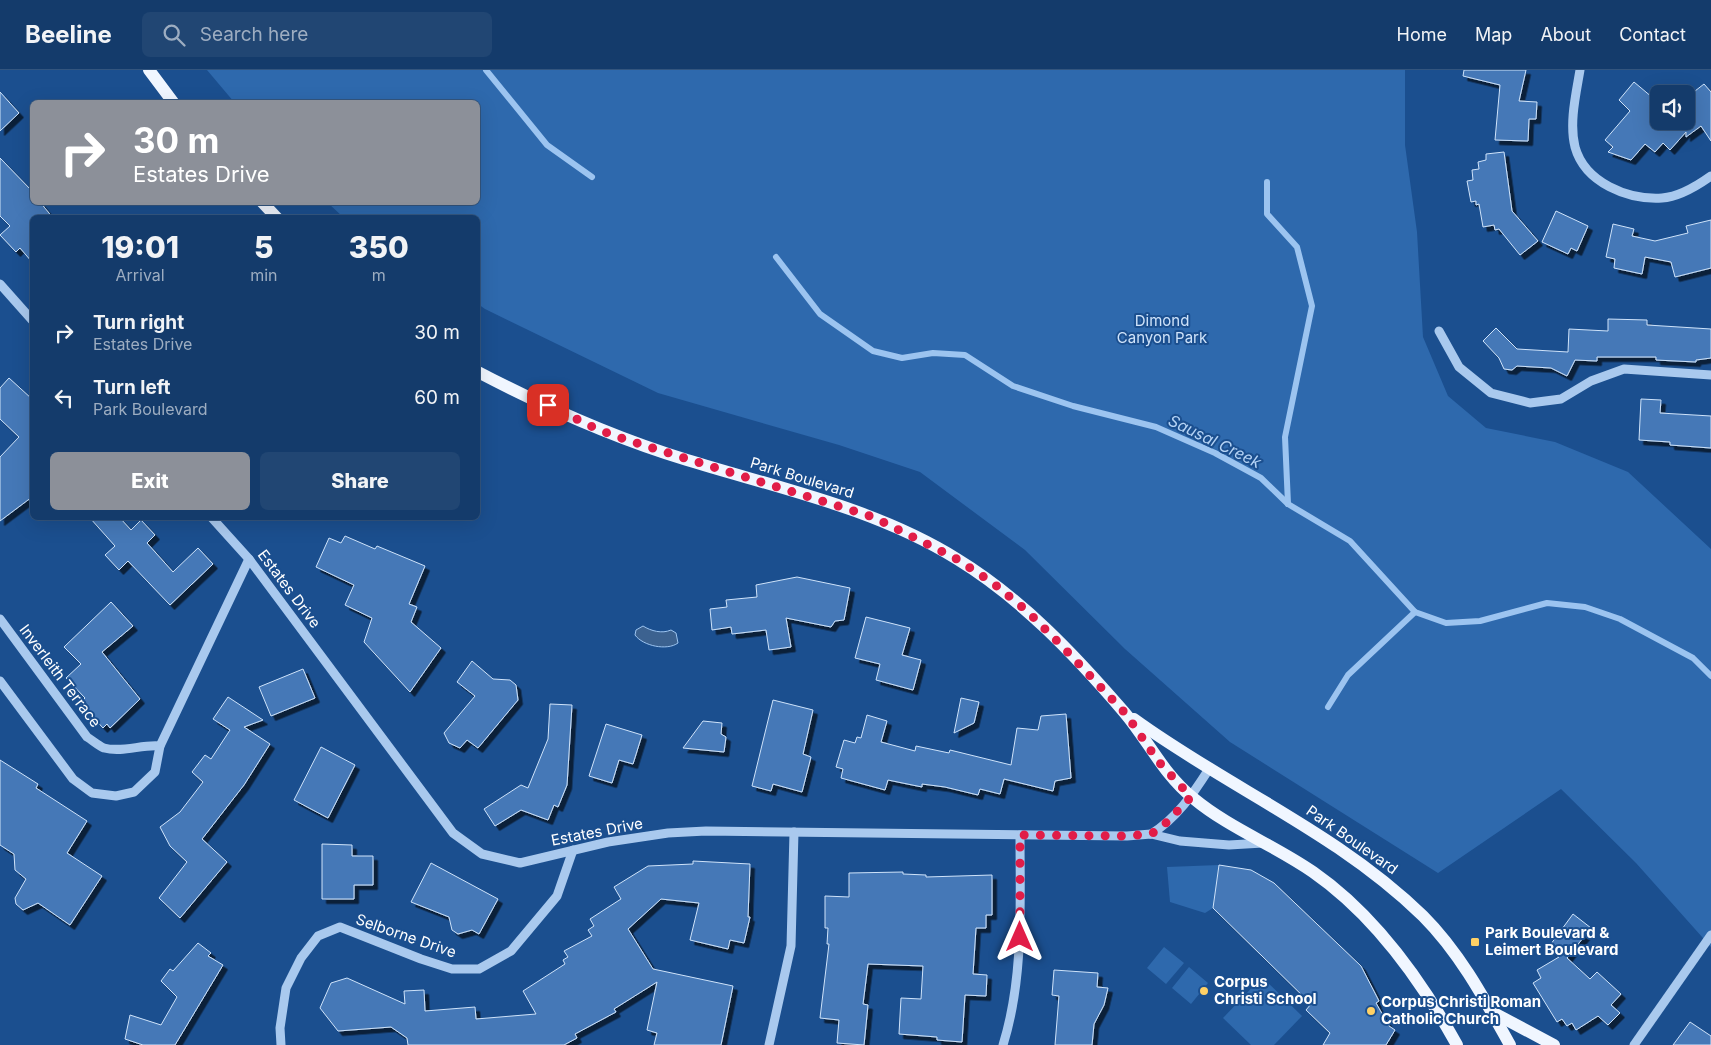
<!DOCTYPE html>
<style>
body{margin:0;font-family:Inter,sans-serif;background:#214673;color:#f1f3f6;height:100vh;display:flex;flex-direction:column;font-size:19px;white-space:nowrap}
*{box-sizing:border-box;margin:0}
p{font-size:16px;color:#9dadc1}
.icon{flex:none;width:28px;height:28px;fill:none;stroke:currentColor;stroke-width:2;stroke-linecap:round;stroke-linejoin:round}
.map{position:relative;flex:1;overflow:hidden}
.drawer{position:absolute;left:30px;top:145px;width:450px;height:305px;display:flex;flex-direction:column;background:#143b6b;border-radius:8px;box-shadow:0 5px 20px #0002,0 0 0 1px #33557e}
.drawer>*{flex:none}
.banner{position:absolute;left:30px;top:30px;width:450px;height:105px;border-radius:8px;box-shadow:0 5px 20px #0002,0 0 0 1px #33557e;background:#8c9099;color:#fff;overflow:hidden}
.fabs{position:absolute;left:1650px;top:15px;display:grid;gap:10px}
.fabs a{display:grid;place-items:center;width:45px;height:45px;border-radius:8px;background:#143b6b;box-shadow:0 5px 20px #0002,0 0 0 1px #33557e;font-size:25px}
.pin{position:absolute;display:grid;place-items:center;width:42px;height:42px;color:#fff;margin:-21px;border-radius:10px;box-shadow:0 2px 8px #0006}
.me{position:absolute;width:55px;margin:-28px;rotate:0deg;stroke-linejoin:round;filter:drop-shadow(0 0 4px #0008)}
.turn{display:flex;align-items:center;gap:18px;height:105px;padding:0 20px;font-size:22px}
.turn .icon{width:65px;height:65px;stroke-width:2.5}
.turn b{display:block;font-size:35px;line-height:42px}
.eta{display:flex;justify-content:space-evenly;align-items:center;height:85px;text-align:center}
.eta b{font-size:30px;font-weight:800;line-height:35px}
.cta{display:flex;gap:10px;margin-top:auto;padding:10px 20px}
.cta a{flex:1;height:58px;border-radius:8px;background:#8c9099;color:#fff;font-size:20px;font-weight:800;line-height:58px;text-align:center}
.cta a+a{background:#214673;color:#f1f3f6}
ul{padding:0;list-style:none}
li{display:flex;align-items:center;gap:15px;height:65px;padding:0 20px}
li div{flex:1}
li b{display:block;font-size:19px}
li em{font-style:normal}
header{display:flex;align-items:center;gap:30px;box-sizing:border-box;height:70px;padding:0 25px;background:#143b6b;border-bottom:1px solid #33557e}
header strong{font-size:24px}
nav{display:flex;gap:28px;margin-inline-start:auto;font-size:18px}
.search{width:350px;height:45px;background:#214673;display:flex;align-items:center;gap:12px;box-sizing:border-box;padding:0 18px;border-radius:8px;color:#9dadc1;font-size:19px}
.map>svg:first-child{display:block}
.green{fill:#2e69ad}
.water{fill:#3c6290;stroke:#9cc4f0}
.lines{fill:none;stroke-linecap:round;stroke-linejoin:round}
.stream{stroke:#9cc4f0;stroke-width:6}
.building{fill:#4478b7;stroke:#cfe3fa;filter:url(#shadow)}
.minor{stroke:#a9c9ee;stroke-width:9}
.major{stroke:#f0f6ff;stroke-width:12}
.route{stroke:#e11d48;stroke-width:9;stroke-dasharray:0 16.2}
.poi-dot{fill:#ffd166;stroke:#1b4f8f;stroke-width:2}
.labels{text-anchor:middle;stroke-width:4;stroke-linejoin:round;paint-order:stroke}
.park-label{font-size:15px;fill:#cfe3fa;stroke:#1b4f8f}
.street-label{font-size:15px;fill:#fff;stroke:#1b4f8f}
.poi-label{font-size:15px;font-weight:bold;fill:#fff;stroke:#1b4f8f;text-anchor:start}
.water-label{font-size:16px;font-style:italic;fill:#b5d3f5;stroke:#1b4f8f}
</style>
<header>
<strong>Beeline</strong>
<div class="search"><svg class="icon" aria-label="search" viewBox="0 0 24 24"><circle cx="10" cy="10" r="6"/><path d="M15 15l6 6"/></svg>Search here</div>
<nav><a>Home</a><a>Map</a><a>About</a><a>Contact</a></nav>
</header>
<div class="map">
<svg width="1711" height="975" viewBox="0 0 1711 975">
<defs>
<filter id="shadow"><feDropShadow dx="4.5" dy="4.5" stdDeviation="0" flood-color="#0009"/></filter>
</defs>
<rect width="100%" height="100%" fill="#1b4f8f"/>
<g class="green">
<polygon points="207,0 1405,0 1405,75 1417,162 1423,267 1448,326 1486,358 1555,372 1628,402 1711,479 1711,877 1636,793 1561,719 1438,803 1230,672 1125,579 1025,480 920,402 839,375 658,323 485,239 478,234 478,148 343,147 328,133 478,132 478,32 234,32"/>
<polygon points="1219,795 1213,838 1205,843 1170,832 1167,797"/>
<polygon points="1164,877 1184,893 1166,914 1147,898"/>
<polygon points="1189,897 1208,913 1191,934 1172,918"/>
<polygon points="1262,907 1302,946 1274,975 1251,975 1223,948"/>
</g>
<path class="water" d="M 643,556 C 651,561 662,564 671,560 L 676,563 L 678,573 C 667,581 643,576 635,565 L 636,560 Z"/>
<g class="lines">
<g class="stream">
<polyline points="486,0 547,75 592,107"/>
<polyline points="1267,112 1267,144 1297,177 1312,236 1285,367 1288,434"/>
<polyline points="776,187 820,244 873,281 902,288 933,283 965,285 1013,316 1073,336 1156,357 1215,383 1261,408 1288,434 1350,471 1415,542 1446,553 1480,551 1547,533 1585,537 1620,549 1693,588 1711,606"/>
<polyline points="1328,637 1348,605 1415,542"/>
</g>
</g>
<g class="building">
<polygon points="1464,0 1526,0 1519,31 1537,32 1536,49 1529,49 1528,71 1495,70 1500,15 1463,6"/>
<polygon points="1634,12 1659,33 1659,51 1679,51 1686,57 1686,28 1704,14 1711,22 1711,71 1701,56 1686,67 1686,62 1670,80 1663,73 1655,82 1645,74 1631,90 1608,82 1613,77 1605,70 1630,41 1619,30"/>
<polygon points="0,22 19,43 0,61"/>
<polygon points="1504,82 1512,141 1538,171 1520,185 1499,159 1495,160 1494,155 1483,157 1479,134 1476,135 1476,131 1471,132 1467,111 1473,110 1472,100 1479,99 1478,92 1486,90 1486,84"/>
<polygon points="0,88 31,120 32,132 40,132 53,148 32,148 32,192 20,178 16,182 0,165 10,156 0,146"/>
<polygon points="1556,141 1588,156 1577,181 1571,178 1568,184 1542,172"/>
<polygon points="1711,150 1711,198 1675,207 1671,192 1645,187 1642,204 1614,198 1615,189 1606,187 1613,154 1634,159 1632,166 1655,171 1688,163 1686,156"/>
<polygon points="1608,249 1647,250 1647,255 1711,259 1711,288 1696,290 1696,292 1656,290 1656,287 1597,287 1597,291 1575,290 1567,306 1551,298 1517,296 1512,300 1504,299 1499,288 1483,271 1496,258 1517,279 1568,282 1569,259 1608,261"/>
<polygon points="9,308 32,329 32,427 0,451 0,387 19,367 0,349 0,318"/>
<polygon points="1641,329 1661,330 1660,343 1711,346 1711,378 1670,375 1670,372 1639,370"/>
<polygon points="90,448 120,448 131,460 141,450 155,465 147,473 173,502 198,478 213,494 170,535 128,491 119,500 105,485 115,476"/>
<polygon points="345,466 375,479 377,476 425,496 409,534 417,537 411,552 441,578 410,622 364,572 372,548 345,535 354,515 316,497 329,468 341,473"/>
<polygon points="797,507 850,518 844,550 835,551 831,557 786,548 791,577 769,580 766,560 732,564 731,557 712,560 710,539 727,537 726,530 757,527 756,515"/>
<polygon points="111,532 133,556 102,582 140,629 110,658 107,654 103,658 80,633 85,628 66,608 81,594 64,577"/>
<polygon points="866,547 910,558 902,585 921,590 913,620 876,610 880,594 855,588"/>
<polygon points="472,591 493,609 510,610 516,615 518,630 478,678 467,670 460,678 449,673 444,663 475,626 457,612"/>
<polygon points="303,599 315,628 271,646 259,617"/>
<polygon points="228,627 263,650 244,657 270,674 244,715 202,769 227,792 180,848 159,828 187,792 170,776 160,757 180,742 203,712 192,702 205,685 211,689 230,660 213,649"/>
<polygon points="961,628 979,632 974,653 954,663"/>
<polygon points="773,630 813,640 803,684 811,687 802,722 773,714 771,721 752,716"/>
<polygon points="550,634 572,635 567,715 558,737 554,735 548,750 521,740 495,756 484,739 521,715 528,718 548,669"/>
<polygon points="1066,644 1071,708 1055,711 1053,721 1004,709 1000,724 980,719 978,725 945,717 922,714 922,717 888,710 885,720 841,708 843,699 836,697 844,670 855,673 857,667 861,668 867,645 887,651 881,672 915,681 916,676 949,683 950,680 1011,695 1017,658 1038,660 1041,646"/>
<polygon points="703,651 722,653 721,664 726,667 724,682 683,678"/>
<polygon points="606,654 642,665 633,694 619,690 612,713 589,706"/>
<polygon points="321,677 355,695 328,748 294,730"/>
<polygon points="0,690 38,714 36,718 87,751 67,783 102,806 70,855 38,833 23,840 16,834 15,828 26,809 15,800 14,784 0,775"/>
<polygon points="322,774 352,775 352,786 373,786 373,815 354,815 354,829 322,829"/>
<polygon points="693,791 750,794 748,847 750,847 744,873 730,870 728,879 690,870 699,833 661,829 628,859 653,899 733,916 721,975 654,975 657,963 647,960 657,912 614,939 616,942 575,964 577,968 564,975 408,975 407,968 391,957 338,961 320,938 331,913 347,908 405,934 404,921 424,920 425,941 475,937 476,949 536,944 523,921 565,894 563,890 568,887 564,881 592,866 588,860 594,856 590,849 621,829 614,817 648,796 693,794"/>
<polygon points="431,793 498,829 479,864 472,860 458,864 452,860 449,847 411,832"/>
<polygon points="1219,795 1251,800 1274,813 1361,896 1379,931 1376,933 1389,956 1395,960 1386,975 1323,975 1330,963 1306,940 1311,934 1213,838"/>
<polygon points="903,802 903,804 926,805 926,807 992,805 992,845 986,845 986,858 976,858 973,904 987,905 986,926 965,925 962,972 937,970 937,967 899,964 901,928 921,929 923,896 868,894 863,934 868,935 864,975 837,973 839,950 820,948 829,874 827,874 828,858 825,858 825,826 849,827 849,803"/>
<polygon points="1573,844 1591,858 1567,888 1590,909 1597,902 1621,924 1611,935 1620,943 1608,955 1598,946 1576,960 1572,953 1567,956 1562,949 1557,952 1533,913 1541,908 1537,900 1559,887 1548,878"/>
<polygon points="198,873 211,883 208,886 223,895 175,975 143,975 125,969 130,945 161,955 177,927 161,911 170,899 173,901"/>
<polygon points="1054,900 1098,903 1097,917 1108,918 1104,935 1094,954 1092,975 1055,975 1059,926 1052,925"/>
<polygon points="1690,952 1711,966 1711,975 1673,975"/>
</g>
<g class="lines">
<g class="minor">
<path d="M 1580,0 C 1576,24 1569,53 1575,77 C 1585,113 1628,130 1662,128 C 1679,127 1697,116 1711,106"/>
<polyline points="0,214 32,250"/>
<polyline points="1439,261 1459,297 1491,323 1530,333 1561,329 1591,311 1624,299 1711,305"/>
<polyline points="212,448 249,489 453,763 482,784 520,793 608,772 668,763 706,761 1127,766 1151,764 1180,771 1229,775 1263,773"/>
<path d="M 0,549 L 87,667 C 92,670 99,676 104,678 C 123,683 142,674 160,676"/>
<polyline points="0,611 73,709 92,723 116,726 134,722 155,702 160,676 249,489"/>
<path d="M 1151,764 C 1177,748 1193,724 1209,699"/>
<polyline points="281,975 280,958 286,918 301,888 318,866 340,857 421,889 452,899 479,899 511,881 557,826 573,780"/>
<polyline points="769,975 791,876 794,762"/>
<path d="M 1003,975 C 1024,908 1020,834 1020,765"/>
<polyline points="1634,975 1711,865"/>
</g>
<g class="major">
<polyline points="149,0 173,32"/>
<polyline points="262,132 277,148"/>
<path d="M 478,302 C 545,337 614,368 687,390 C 778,418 875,438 957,489 C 1021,528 1075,585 1124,642 C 1148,670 1163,704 1193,728 C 1229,758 1274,775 1313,802 C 1375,845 1421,910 1457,975"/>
<path d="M 1134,649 C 1229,718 1338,763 1423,846 C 1460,883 1485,930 1510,975"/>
<polyline points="1492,942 1554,975"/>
</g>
</g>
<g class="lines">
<polyline class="route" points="548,335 599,360 627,370 873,447 955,488 993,513 1027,541 1060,574 1126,644 1158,691 1191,727 1161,758 1151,764 1127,766 1020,765 1020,867"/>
</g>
<g class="poi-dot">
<rect x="1470" y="867" width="10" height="10" rx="2.5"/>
<circle cx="1204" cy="921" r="5"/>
<circle cx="1371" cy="941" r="5"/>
</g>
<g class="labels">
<g class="park-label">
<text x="1162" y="256">Dimond<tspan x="1162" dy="17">Canyon Park</tspan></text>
</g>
<g class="street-label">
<text transform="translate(802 408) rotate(17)" y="5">Park Boulevard</text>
<text transform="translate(289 519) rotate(53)" y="5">Estates Drive</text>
<text transform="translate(60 606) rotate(53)" y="5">Inverleith Terrace</text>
<text transform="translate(597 762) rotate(-11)" y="5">Estates Drive</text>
<text transform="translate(1352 770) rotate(35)" y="5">Park Boulevard</text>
<text transform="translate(406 866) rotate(19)" y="5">Selborne Drive</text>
</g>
<g class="poi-label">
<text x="1485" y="868">Park Boulevard &amp;<tspan x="1485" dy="17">Leimert Boulevard</tspan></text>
<text x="1214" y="917">Corpus<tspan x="1214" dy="17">Christi School</tspan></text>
<text x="1381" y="937">Corpus Christi Roman<tspan x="1381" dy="17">Catholic Church</tspan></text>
</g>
<g class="water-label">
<text transform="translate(1215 371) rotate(26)" y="6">Sausal Creek</text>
</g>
</g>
</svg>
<div class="fabs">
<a><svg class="icon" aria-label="sound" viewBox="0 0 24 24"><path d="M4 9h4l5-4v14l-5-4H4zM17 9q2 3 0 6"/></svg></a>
</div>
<div class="pin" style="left:548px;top:335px;background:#d93025"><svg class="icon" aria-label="arrive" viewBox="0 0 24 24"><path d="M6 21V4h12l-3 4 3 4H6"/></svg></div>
<svg class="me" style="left:1020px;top:867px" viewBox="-20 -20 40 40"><path d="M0-17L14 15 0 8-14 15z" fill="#e11d48" stroke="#fff" stroke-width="4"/></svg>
<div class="banner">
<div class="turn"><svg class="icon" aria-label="right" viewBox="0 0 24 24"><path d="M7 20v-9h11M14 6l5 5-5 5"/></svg><div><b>30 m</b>Estates Drive</div></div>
</div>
<section class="drawer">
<div class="eta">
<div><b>19:01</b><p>Arrival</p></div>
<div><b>5</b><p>min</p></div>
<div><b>350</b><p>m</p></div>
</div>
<ul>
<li><svg class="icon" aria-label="right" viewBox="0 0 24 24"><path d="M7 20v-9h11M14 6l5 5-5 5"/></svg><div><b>Turn right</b><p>Estates Drive</p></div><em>30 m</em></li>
<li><svg class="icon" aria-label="left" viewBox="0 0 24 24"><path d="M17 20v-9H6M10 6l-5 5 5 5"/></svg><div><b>Turn left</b><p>Park Boulevard</p></div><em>60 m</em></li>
</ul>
<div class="cta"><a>Exit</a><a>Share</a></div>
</section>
</div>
